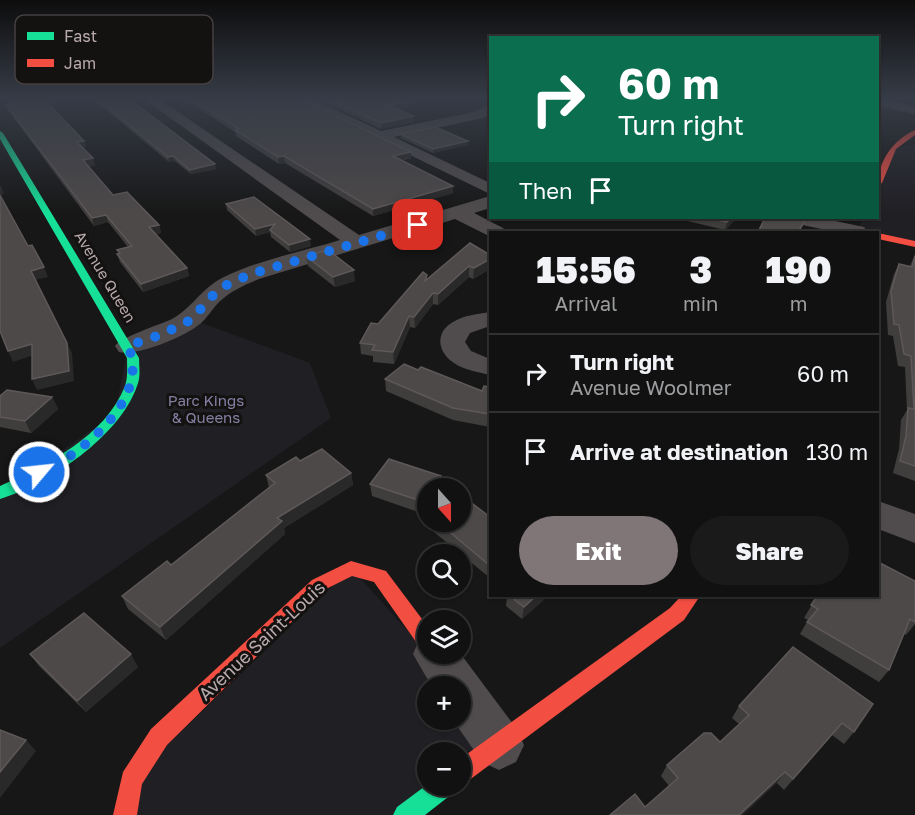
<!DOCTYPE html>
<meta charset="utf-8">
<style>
body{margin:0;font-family:"Golos Text",sans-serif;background:#1a1a1a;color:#f1f3f6;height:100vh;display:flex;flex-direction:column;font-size:22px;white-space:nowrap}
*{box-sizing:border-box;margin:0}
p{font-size:20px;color:#9c9d9f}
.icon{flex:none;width:33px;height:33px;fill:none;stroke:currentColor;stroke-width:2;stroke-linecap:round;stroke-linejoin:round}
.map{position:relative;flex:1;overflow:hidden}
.details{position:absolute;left:489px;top:231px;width:390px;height:366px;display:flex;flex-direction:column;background:#111;border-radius:0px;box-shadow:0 2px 4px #0004,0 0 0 2px #303131}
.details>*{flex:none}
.top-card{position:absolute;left:489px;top:36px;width:390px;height:183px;border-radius:0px;box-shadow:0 2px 4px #0004,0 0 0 2px #303131;background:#0b6e4f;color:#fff;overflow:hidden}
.needle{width:39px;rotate:159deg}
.controls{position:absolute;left:417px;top:478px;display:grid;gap:12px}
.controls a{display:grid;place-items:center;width:54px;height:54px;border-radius:50%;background:#111;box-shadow:0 2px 4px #0004,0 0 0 2px #303131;font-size:30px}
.pin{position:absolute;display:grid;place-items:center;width:51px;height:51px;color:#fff;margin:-26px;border-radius:12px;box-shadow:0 3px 9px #0006}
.me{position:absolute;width:66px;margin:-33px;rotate:62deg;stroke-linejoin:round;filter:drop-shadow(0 0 4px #0008)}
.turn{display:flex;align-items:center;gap:21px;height:126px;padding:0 30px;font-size:27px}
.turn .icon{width:78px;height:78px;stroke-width:2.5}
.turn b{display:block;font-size:42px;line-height:51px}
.then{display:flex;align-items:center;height:57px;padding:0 30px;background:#0003;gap:12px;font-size:22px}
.eta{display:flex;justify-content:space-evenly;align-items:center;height:102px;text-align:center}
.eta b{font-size:36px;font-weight:800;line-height:42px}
.action{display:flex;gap:12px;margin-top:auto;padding:12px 30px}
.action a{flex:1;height:69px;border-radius:36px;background:#807678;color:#fff;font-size:24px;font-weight:800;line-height:69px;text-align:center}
.action a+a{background:#1a1a1a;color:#f1f3f6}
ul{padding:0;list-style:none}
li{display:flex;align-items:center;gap:18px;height:78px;padding:0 30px;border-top:2px solid #303131}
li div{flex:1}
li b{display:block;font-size:22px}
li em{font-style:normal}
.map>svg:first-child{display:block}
.green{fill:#201f24}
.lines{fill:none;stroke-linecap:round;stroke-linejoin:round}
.street{fill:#504c4d;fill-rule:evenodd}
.fast{fill:#16e098;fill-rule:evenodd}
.jam{fill:#f24e42;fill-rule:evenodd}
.wall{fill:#403d3d}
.shaded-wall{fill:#2a2929}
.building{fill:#4d4949;stroke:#5e5859;stroke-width:1.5}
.route{stroke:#1a73e8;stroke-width:10;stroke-dasharray:0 18}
.labels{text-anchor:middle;stroke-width:6;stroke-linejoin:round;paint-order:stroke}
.street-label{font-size:15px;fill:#b8a9ac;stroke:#131211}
.park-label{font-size:15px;fill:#8580a3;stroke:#131211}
.near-street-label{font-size:18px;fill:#b8a9ac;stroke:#131211}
.key{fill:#131211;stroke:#453f40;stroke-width:1.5}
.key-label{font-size:16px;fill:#b8a9ac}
</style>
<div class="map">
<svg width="915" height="815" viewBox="0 0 915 815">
<rect width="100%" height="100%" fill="#171717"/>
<g class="green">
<polygon points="915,144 915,244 878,236 878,232 857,231 863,218 878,218 878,183 893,148"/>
<polygon points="191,319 310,363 331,418 0,648 0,493 115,414 128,346"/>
<polygon points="351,568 458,687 428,687 428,720 460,720 499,745 460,753 428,753 428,786 400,815 125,815 131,780"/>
</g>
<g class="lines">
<g class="street">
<path d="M 144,99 L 159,99 L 359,235 L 490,196 L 490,208 L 474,213 L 503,228 L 506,232 L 490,232 L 489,236 L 455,219 L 259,279 C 244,285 231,291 219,302 C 212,309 208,317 201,323 C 185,337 138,356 119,352 L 115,346 C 121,337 159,325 172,319 C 191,309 202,288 222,278 C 258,260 301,252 340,240 Z"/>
<polygon points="295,99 312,99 381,131 474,112 490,105 490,114 483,118 394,137 490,183 490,194"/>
<polygon points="878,99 915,106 915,114 878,106"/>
<polygon points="785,218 821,218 864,227 867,231 836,232 788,222"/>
<path d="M 490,312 L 490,326 L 470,333 L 465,342 L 471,351 L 490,359 L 490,375 C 478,372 464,370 454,363 C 437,352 435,332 453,322 C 464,315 478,314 490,312 Z"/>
<polygon points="878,501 915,514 915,543 878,529"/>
<polygon points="428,637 428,654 460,653 516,728 524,745 516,762 499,770 482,762 453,720 460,720 460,687 432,687 413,654 419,640"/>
</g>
<g class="fast">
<path d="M 0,131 L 3,133 L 139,358 C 139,367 141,377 137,386 C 120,436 49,484 0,499 L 0,486 C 46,465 105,437 125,386 C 128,377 127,367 127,358 L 0,139 Z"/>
<polygon points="428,784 428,786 456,786 452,794 425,815 393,815 397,807"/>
</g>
<g class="jam">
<path d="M 915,130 L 915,135 L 896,149 L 882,183 L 878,185 C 878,161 893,140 915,130 Z"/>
<polygon points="878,233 915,241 915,247 878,239"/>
<polygon points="351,561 386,571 428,627 428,652 421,649 374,582 352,576 324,590 167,745 142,784 137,815 113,815 123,772 151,729 312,580"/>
<polygon points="681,596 700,596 684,620 468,781 460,784 460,759 670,608"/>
</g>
</g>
<g class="wall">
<polygon points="8,99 44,99 84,141 86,147 82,148 95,165 88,166 113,195 159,225 161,233 156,234 187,268 189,276 143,292 120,262 117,254 119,253 117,250 128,247 108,222 94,226 8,110 6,105 11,104"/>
<polygon points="93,99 129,99 216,169 191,174 175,161 169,162"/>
<polygon points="184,99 301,99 411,152 411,158 401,161 453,186 453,193 373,216 285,163 279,164 236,136 235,132"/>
<polygon points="318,99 411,99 411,106 397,109 414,122 381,129"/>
<polygon points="401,134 468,145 433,153 401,138"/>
<polygon points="226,204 311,246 290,252 271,237 270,232 256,236 227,210"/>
<polygon points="675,218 737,218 725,230"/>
<polygon points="915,254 915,481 893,473 899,449 901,420 907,410 905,367 898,366 893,336 888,335 886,302 894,274 899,264 910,266"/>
<polygon points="490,255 490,269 473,279 469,277 438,305 433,304 415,328 410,327 394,364 373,362 373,356 361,354 360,343 378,324 427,279"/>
<polygon points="306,256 355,281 335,287 308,266"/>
<polygon points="418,370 482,391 490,387 490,427 453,420 386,391 385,379"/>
<polygon points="0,396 52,397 58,409 31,433 0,427"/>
<polygon points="300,461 351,473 353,485 284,528 285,534 166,640 128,609 122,596 171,565 269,488 266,475"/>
<polygon points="441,476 441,489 428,489 428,510 424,514 372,496 370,484"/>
<polygon points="490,517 490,585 489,584 490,578 434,532 434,522 460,522"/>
<polygon points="915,581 915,624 906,635 904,634 889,670 879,682 800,634 808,620 804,618 817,596"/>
<polygon points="504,596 548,596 522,619 506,606 507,598"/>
<polygon points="793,647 854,732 844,744 832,735 784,790 777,783 645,807 669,786 661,776 667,765 720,742 739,724 732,718 739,706"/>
<polygon points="30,654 138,667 86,712 39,666"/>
</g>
<g class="shaded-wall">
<polygon points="411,101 411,106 388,110 388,105"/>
<polygon points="414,116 414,122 381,129 381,123"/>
<polygon points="84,141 86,147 79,149 77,142"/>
<polygon points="468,141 468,145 433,153 433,149"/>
<polygon points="411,152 411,158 393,163 393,156"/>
<polygon points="173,156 175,161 169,162 168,157"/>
<polygon points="284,156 285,163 279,164 278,157"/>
<polygon points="93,158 95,165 85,167 83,160"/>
<polygon points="215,164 216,169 191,174 190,170"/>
<polygon points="0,186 1,186 4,194 0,195"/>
<polygon points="453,186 453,193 373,216 373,209"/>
<polygon points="106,215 108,222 94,226 92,218"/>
<polygon points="732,218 737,218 725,230 727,222"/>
<polygon points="806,219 800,232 798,232"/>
<polygon points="275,224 270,230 270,232 256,236 255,229"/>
<polygon points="159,225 161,233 152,235 149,227"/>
<polygon points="310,239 311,246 290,252 289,245"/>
<polygon points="490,259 490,269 473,279 474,268"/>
<polygon points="469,266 469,277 438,305 438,294"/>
<polygon points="44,267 48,277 35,280 31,271"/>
<polygon points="187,268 189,276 143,292 141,284"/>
<polygon points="354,270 355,281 335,287 333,277"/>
<polygon points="433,293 433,304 415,328 414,317"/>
<polygon points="409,316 410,327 394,364 393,352"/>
<polygon points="67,343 72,353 74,381 37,390 32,379"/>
<polygon points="32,344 37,354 13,362 8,351"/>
<polygon points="52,397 58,409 31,433 25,421"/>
<polygon points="351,473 353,485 284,528 285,534 166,640 160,627 277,518"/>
<polygon points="441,476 441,489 432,489"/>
<polygon points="428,496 428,510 424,514 424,502"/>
<polygon points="536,596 548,596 522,619 524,607"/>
<polygon points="131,654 138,667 86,712 77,701"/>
<polygon points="842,723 832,735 784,790 793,779"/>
<polygon points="26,740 36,751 0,798 0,772"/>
<polygon points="785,772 777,783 743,815 739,815"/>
</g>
<g class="building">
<polygon points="9,99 44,99 84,141 77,142 93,158 83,160 113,195 127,192 159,225 149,227 187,268 141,284 117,254 120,253 117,250 132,246 106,215 92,218 6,105 12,104"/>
<polygon points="97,99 129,99 215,164 190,170 173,156 168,157"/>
<polygon points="191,99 301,99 411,152 393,156 453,186 373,209 284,156 278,157 235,130 239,129"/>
<polygon points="329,99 411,99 411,101 388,105 414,116 381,123"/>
<polygon points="435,127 468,141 433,149 401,134"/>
<polygon points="0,195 28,246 32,245 44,267 31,271 67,343 69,371 32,379 32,344 8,351 0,331"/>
<polygon points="254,197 310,239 289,245 270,230 275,224 255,229 226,204"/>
<polygon points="707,218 732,218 727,222"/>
<polygon points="765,218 801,218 806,219 798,232 758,232"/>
<polygon points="470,243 490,255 490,259 474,268 469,266 438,294 433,293 414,317 409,316 393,352 372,350 375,345 360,343 371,323 378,324 423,272 427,275 425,281"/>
<polygon points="328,250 354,270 333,277 306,256"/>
<polygon points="915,256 915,466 900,461 906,436 908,408 914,409 911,356 904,354 899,325 894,324 891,291 899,264 912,267"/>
<polygon points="404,364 418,370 421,367 482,391 484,386 490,387 490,414 453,408 385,379"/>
<polygon points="7,390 52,397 25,421 0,417 0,396"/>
<polygon points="322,449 351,473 277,518 282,521 160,627 122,596 167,561 171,565 275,483 266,475 296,457 300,461"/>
<polygon points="389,459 441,476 432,489 428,489 428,496 424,502 370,484"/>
<polygon points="465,498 490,517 490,566 438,522 460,522 460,501"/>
<polygon points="878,562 915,581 915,622 910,619 889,670 807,622 818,609 811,605 817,596 878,596"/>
<polygon points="510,596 536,596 524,607"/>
<polygon points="84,613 131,654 77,701 30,654"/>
<polygon points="793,647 873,704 854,732 842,723 793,779 785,772 739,815 610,815 635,794 645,807 678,778 667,765 704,733 711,733 720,742 749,715 739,706"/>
<polygon points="0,730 26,740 0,772"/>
</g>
<linearGradient id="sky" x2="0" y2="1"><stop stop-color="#0d0d0d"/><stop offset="0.46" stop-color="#363c47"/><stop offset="1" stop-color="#363c47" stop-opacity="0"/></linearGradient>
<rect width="915" height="214" fill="url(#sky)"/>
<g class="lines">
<path class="route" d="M 39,472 C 51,465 66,460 77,451 C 108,427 146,388 128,346 L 160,335 L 191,320 L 211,297 L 228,284 L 251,274 L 418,225"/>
</g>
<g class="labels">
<g class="street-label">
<text transform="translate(105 277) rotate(59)" y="5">Avenue Queen</text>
</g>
<g class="park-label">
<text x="206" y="406">Parc Kings<tspan x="206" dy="17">&amp; Queens</tspan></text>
</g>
<g class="near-street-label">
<text transform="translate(262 641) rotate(-43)" y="6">Avenue Saint-Louis</text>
</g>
</g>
<rect x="15" y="15" width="198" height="69" rx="9" class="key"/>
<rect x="27" y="32" width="27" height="8" fill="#16e098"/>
<rect x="27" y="59" width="27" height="8" fill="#f24e42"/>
<g class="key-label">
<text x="64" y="42">Fast</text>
<text x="64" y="69">Jam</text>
</g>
</svg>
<div class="controls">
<a><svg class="needle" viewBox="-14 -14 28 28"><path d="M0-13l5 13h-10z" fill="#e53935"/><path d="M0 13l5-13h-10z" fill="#9c9d9f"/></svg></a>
<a><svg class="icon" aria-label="search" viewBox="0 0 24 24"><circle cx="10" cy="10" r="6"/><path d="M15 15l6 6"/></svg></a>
<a><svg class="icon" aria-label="layers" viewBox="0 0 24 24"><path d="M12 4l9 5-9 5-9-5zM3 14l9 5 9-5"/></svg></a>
<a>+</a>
<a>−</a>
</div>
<div class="pin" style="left:418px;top:225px;background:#d93025"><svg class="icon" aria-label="arrive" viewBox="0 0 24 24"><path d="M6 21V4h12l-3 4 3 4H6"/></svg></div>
<svg class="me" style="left:39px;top:472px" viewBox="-20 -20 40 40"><circle r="17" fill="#1a73e8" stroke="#fff" stroke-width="3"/><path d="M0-11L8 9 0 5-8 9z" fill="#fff"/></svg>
<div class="top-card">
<div class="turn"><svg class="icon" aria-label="right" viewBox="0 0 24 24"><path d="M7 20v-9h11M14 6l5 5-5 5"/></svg><div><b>60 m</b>Turn right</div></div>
<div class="then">Then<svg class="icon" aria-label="arrive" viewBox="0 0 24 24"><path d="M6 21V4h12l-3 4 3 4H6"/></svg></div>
</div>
<section class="details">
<div class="eta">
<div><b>15:56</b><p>Arrival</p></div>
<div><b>3</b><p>min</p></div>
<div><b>190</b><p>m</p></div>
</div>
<ul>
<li><svg class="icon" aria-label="right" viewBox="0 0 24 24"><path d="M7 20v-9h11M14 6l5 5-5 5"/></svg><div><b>Turn right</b><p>Avenue Woolmer</p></div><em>60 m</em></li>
<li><svg class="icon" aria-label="arrive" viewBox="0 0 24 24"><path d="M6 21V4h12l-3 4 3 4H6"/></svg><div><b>Arrive at destination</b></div><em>130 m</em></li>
</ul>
<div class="action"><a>Exit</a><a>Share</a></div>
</section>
</div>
